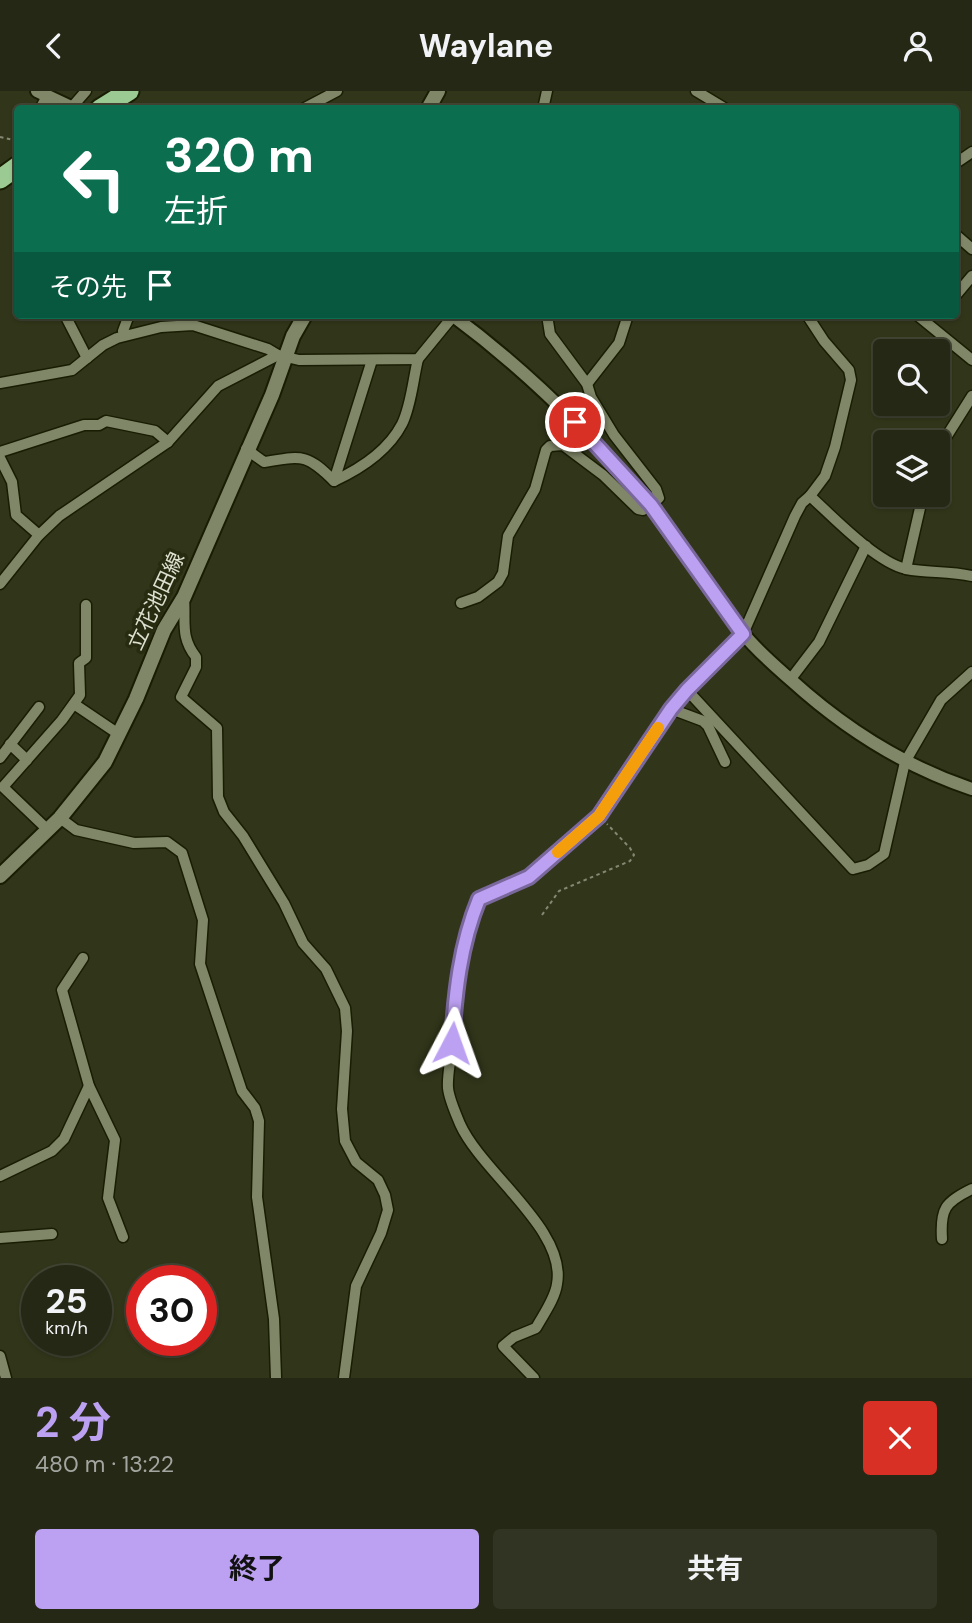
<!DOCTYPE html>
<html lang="ja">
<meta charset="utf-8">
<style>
body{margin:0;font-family:"DM Sans","Noto Sans JP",sans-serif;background:#313422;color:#f1f3f6;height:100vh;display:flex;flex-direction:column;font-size:26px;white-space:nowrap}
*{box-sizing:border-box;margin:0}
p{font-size:23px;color:#a3a6a0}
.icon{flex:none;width:38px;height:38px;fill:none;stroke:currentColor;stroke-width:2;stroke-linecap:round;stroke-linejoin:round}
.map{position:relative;height:1287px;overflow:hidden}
.panel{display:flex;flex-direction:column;background:#252814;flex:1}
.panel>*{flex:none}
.banner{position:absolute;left:14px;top:14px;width:945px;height:214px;border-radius:7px;box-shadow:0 2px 5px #0004,0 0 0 2px #424434;background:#0b6e4f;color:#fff;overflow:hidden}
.controls{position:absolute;left:873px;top:248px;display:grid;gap:14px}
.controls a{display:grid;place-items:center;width:77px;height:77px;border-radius:7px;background:#252814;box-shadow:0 2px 5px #0004,0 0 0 2px #424434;font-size:35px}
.speed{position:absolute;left:21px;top:1174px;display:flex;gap:14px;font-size:35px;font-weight:700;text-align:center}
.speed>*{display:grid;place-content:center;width:91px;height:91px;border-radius:50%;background:#252814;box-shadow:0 2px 5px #0004,0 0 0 2px #424434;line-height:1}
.speed small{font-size:18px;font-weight:400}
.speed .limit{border:10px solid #d22;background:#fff;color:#111}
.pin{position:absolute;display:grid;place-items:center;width:60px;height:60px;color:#fff;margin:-30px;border:4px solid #fff;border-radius:50%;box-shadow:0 2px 7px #0007}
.me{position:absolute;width:77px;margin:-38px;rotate:4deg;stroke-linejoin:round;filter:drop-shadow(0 0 5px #0008)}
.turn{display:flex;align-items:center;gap:24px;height:147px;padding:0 35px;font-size:32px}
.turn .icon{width:91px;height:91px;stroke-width:2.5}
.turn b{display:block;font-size:49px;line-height:60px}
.then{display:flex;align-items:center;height:66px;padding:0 35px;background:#0003;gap:14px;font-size:26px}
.round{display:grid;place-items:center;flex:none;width:74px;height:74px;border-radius:7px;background:#313422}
.summary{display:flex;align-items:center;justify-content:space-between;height:119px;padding:0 35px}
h1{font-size:42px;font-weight:700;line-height:52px;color:#bca0f2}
.action{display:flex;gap:14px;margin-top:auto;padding:14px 35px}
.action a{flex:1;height:80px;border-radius:7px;background:#bca0f2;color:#111;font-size:28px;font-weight:700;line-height:80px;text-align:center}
.action a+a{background:#313422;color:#f1f3f6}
header{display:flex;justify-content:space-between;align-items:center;height:91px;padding:0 35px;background:#252814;font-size:32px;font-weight:700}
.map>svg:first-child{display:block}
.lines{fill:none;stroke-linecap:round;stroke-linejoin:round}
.minor-casing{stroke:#191d03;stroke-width:13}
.tertiary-casing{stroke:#191d03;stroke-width:16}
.secondary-casing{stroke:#191d03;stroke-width:18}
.motorway-casing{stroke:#191d03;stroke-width:23}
.path{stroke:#858973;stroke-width:2;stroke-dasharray:3.5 3.5;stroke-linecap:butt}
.minor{stroke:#808768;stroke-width:10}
.tertiary{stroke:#808768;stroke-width:12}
.secondary{stroke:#808768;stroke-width:14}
.motorway{stroke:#9bca92;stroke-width:19}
.route-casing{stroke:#7a689d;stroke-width:18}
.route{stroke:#bca0f2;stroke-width:12}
.slow{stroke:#f59e0b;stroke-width:12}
.labels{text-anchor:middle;stroke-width:7;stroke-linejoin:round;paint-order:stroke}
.street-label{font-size:21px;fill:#dde1d0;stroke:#272b10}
</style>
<header><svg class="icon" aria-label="back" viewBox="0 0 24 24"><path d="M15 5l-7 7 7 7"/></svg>Waylane<svg class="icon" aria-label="person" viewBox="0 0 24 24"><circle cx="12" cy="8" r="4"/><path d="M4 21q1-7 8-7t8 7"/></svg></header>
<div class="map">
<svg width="972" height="1287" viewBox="0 0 972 1287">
<rect width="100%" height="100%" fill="#31361a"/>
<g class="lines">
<g class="minor-casing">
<g id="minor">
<polyline points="696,0 726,18"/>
<polyline points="72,16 86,0"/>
<polyline points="40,18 47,5"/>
<polyline points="303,18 337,0"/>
<polyline points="543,18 547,0"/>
<polyline points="956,72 972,61"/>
<polyline points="956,144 972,158"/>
<polyline points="956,204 972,185"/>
<path d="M 807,224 L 824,250 L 849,279 L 851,289 L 835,356 L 825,385 L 810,405 C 833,426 876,471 906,478 C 928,482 950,480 972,485"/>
<polyline points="917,224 972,269"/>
<polyline points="67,228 87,267"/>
<polyline points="127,244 123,240 129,224"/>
<polyline points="0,292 72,279 103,254 117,247 161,236 193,234 268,258 278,264"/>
<polyline points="587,293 619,252 628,224"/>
<path d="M 246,358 L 264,371 C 302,365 306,362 334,390 C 360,378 388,360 402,333 C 411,315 413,289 418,268"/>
<polyline points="938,359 972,305"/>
<polyline points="0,361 84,334 99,334 106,330 155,340 168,351"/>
<polyline points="0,367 12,391 16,424 39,444"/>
<polyline points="334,390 372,269"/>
<polyline points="906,478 923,404"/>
<polyline points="0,493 39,444 59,425 168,351 218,295 278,264 299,269 418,268 454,224"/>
<path d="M 184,507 C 186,531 180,546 196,566 L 196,576 L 181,606 L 217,637 L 218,706 L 224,721 L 243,745 L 284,812 L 303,852 L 326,878 L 345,917 L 347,940 L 342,1018 L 345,1050 L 356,1071 L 378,1089 L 385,1104 L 388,1119 L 381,1142 L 356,1195 L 344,1287"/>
<polyline points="461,512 478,506 498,491 503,482 508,445 535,398 546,359 550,355 563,354 603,384 638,418 643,419 659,407 656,398 614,344 591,306 587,293 550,243 547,224"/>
<polyline points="790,589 819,551 866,455"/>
<polyline points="687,599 853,778 868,774 884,763 905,671 941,609 972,581"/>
<polyline points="74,613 120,644"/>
<polyline points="671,618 703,630 708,635 725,671"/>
<polyline points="10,653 27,669"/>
<polyline points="0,667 39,616"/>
<polyline points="60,727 76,739 134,752 167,751 182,762 203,829 200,873 242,1000 255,1017 259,1030 257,1106 274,1228 276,1287"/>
<polyline points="48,739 3,696 62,629 80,604 79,572 86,567 86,514"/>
<polyline points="83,867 62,899 89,995 115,1049 108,1107 123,1146"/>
<polyline points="0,1085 52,1060 64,1048 89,995"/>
<polyline points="0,1147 52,1143"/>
<path d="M 942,1148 C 940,1118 945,1111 972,1098"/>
<polyline points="0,1265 6,1287"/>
<path d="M 534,1287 L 503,1255 L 514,1246 L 536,1237 C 543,1224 555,1208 557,1193 C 567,1139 482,1082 460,1033 C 456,1023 449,1008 448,997 C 447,984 451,968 452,955 C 455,905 460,854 479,808 L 529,786 L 599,725 L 671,618 L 687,599 L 743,543 L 795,425 L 802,412 L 810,405"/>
</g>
</g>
<g class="tertiary-casing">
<g id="tertiary">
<polyline points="37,0 75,18"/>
<path d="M 452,224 C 525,278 590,342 648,411 C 683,452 709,499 742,541 C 756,559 774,574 791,589 C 845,638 903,675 972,698"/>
</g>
</g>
<g class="secondary-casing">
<g id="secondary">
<polyline points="428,18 438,0"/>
<polyline points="0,785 60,727 105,671 136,608 164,539 184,506 272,304 293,245 305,224"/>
</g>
</g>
<g class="motorway-casing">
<g id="motorway">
<polyline points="100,18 129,0"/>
<polyline points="0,88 18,75"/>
</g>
</g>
<g class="path">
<polyline points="0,46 18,50"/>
<polyline points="542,824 559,800 630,770 634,764 630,757 607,733"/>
</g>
<use href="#minor" class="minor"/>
<use href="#tertiary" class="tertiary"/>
<use href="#secondary" class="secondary"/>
<use href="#motorway" class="motorway"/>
</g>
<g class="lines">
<g class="route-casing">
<path id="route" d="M 452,952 C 455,903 460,854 479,808 L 529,786 L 599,725 L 671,618 L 687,599 L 743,543 L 651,414 L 575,331"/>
</g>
<use href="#route" class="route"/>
<polyline class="slow" points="558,761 599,725 658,637"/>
</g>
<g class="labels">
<g class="street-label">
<text transform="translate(156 510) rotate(-65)" y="7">立花池田線</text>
</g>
</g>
</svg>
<div class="controls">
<a><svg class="icon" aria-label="search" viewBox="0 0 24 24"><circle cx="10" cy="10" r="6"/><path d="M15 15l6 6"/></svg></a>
<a><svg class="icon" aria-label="layers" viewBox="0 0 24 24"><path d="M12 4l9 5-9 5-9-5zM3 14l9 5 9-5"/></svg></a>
</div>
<div class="speed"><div>25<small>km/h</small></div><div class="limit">30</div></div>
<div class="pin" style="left:575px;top:331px;background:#d93025"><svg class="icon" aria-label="arrive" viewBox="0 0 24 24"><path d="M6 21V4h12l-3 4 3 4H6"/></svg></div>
<svg class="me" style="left:452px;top:952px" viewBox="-20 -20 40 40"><path d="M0-17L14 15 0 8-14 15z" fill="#bca0f2" stroke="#fff" stroke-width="4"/></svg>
<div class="banner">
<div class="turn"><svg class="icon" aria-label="left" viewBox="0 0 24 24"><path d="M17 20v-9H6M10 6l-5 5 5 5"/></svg><div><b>320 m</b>左折</div></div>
<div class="then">その先<svg class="icon" aria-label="arrive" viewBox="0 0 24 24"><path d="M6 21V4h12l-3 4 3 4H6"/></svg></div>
</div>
</div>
<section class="panel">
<div class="summary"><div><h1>2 分</h1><p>480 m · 13:22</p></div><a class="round" style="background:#d93025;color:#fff"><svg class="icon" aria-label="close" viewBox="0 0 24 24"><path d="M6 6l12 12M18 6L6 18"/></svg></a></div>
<div class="action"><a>終了</a><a>共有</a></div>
</section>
